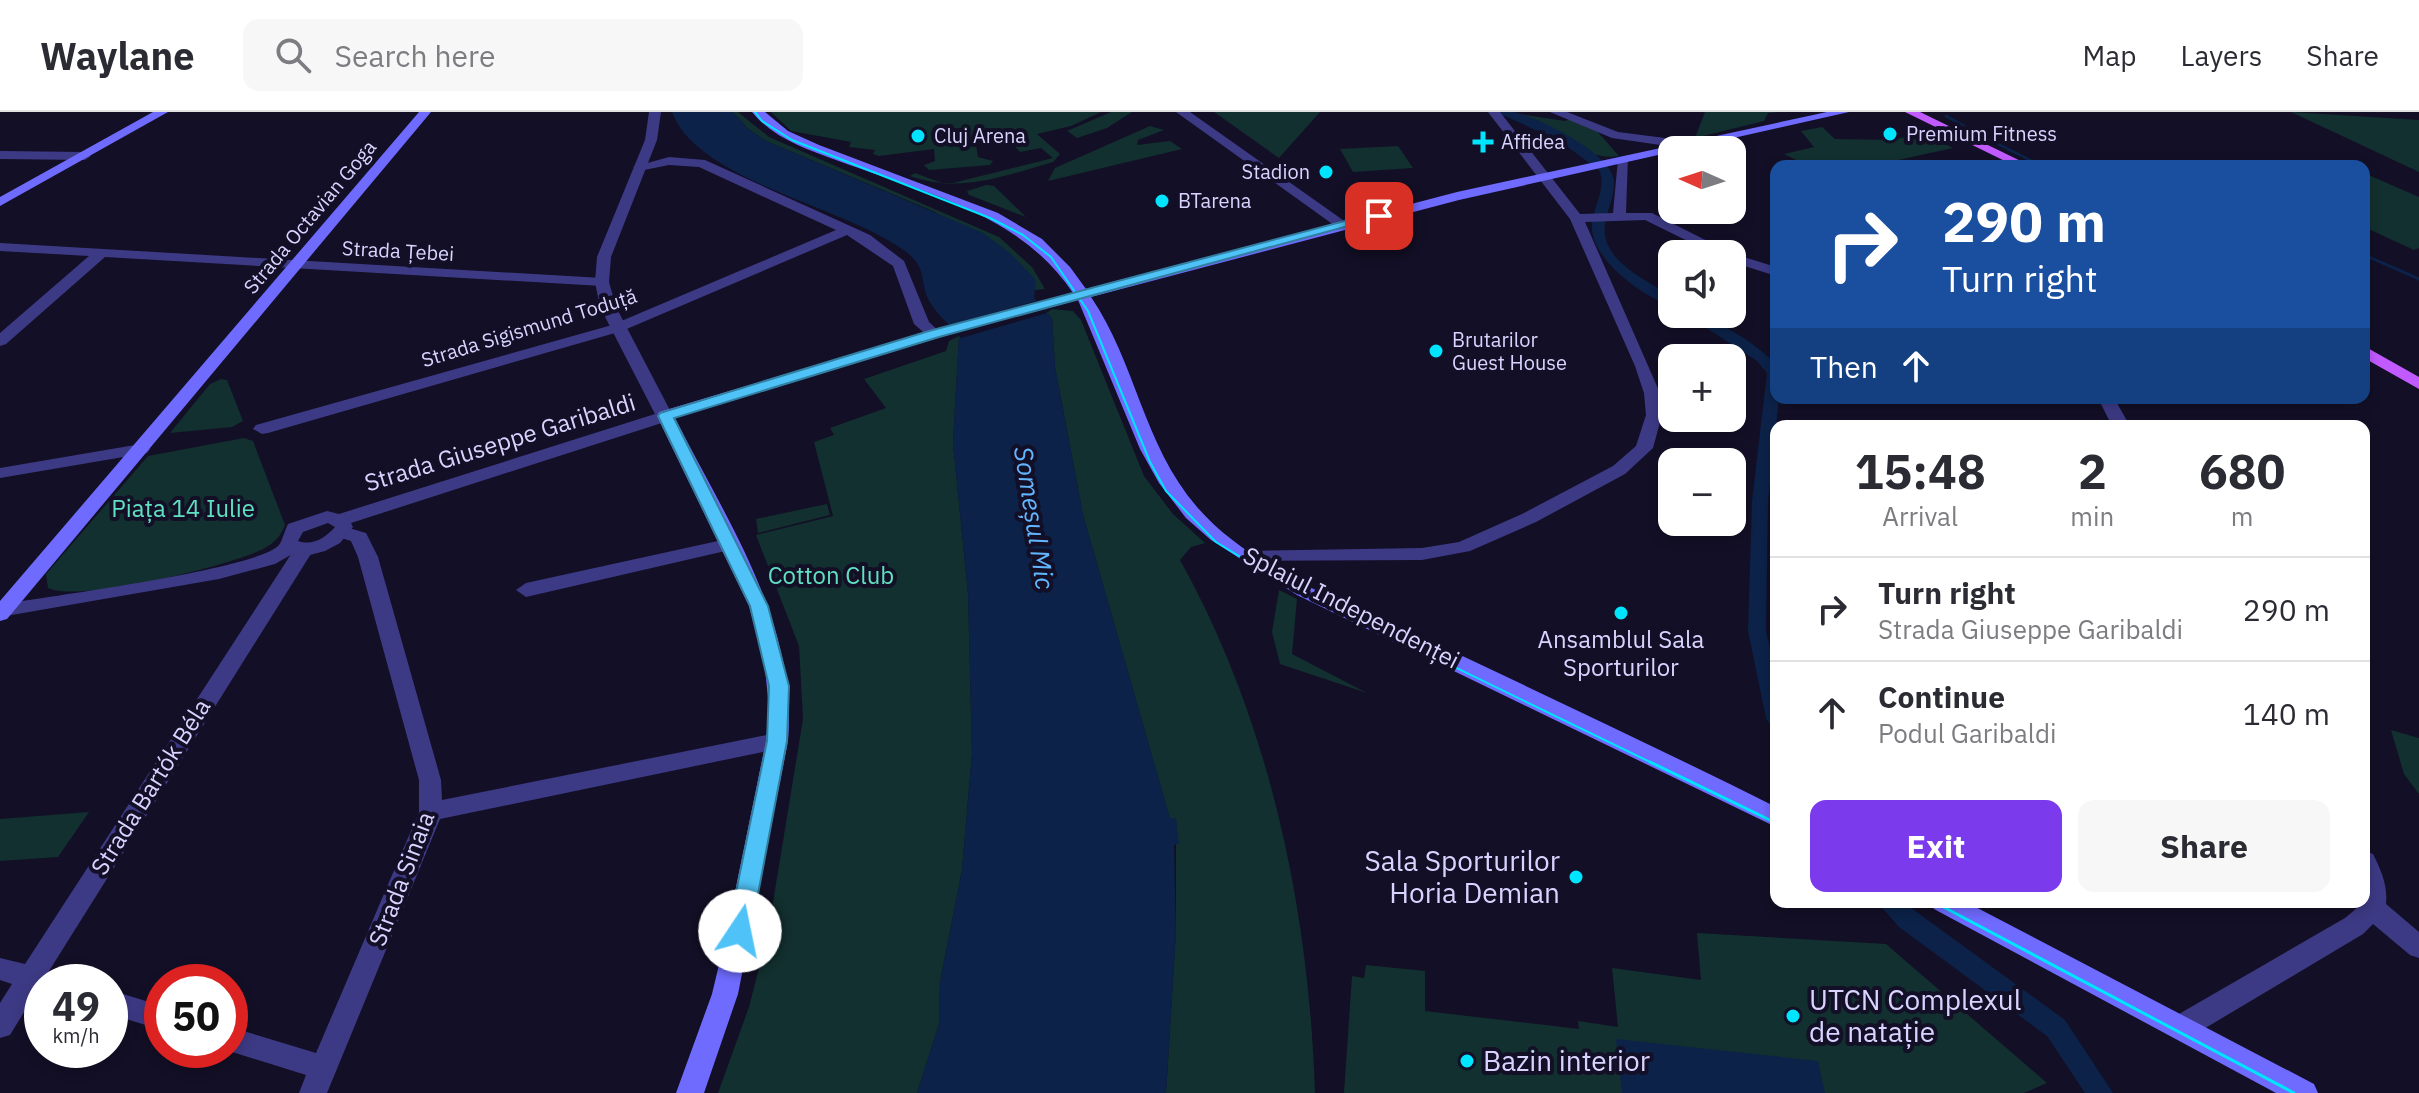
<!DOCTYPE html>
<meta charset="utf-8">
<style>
body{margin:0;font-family:"IBM Plex Sans",sans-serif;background:#f7f7f7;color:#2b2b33;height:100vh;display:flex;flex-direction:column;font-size:30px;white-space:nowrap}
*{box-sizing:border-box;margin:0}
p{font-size:26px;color:#7c7c81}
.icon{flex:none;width:44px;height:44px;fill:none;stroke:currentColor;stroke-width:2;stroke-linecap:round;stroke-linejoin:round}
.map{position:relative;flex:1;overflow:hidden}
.details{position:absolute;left:1770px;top:308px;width:600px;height:488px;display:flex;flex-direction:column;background:#fff;border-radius:16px;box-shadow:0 4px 12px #0003}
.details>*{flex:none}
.guide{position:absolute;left:1770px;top:48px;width:600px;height:244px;border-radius:16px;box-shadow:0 4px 12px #0003;background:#1a4fa0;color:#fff;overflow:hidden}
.needle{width:52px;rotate:273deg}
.fabs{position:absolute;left:1658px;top:24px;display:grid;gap:16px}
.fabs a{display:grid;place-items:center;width:88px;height:88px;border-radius:16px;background:#fff;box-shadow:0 4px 12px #0003;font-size:40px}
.speed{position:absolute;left:24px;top:852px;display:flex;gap:16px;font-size:40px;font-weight:700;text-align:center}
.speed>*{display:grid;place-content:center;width:104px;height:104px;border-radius:50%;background:#fff;box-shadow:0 4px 12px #0003;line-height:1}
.speed small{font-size:20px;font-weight:400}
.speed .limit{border:12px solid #d22;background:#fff;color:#111}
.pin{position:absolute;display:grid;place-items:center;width:68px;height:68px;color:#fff;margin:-34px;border-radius:16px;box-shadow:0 4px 12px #0006}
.me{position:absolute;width:88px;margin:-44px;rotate:11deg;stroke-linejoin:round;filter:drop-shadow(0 0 6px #0008)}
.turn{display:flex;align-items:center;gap:28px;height:168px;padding:0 40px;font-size:36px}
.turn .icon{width:104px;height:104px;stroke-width:2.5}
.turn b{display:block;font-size:56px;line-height:68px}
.then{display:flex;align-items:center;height:76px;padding:0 40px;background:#0003;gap:16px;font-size:30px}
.eta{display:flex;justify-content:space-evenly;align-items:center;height:136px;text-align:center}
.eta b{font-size:48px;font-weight:700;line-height:56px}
.primary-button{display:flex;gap:16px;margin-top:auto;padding:16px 40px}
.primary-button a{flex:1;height:92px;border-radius:16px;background:#7c3aed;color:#fff;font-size:32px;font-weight:700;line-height:92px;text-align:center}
.primary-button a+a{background:#f7f7f7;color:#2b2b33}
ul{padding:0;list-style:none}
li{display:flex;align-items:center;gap:24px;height:104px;padding:0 40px;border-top:2px solid #e1e1e2}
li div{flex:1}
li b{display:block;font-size:30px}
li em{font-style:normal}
header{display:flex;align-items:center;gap:48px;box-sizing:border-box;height:112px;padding:0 40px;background:#fff;border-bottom:2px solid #e1e1e2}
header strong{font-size:38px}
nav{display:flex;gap:44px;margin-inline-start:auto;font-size:28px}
.search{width:560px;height:72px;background:#f7f7f7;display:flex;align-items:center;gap:20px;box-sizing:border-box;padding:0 28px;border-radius:16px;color:#7c7c81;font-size:30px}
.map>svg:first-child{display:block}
.green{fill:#12302f}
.water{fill:#0c2248}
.pier{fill:#130f26}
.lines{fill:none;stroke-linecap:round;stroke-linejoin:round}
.stream{stroke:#0c2248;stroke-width:3}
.canal{fill:#0c2248;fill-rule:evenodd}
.minor{fill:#3d3a85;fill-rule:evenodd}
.tertiary{fill:#3d3a85;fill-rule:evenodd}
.secondary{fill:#6f6bff;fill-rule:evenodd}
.primary{fill:#c25bff;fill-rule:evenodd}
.tram-far1{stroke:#00e5ff;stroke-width:2}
.tram{stroke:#00e5ff;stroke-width:3}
.route{fill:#4fc3f7;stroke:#337fa1;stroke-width:2}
.poi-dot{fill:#00e5ff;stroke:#130f26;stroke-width:3}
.labels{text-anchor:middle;stroke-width:8;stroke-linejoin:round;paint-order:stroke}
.far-poi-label{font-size:20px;fill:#d9d4ff;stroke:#130f26;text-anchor:start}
.far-street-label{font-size:20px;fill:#d9d4ff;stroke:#130f26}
.street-label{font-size:24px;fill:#d9d4ff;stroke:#130f26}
.park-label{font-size:24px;fill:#5fe0c0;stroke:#130f26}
.poi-label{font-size:24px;fill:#d9d4ff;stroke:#130f26}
.water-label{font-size:26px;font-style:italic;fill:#62b6ff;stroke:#130f26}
.near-poi-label{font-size:28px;fill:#d9d4ff;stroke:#130f26;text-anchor:start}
</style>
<header>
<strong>Waylane</strong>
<div class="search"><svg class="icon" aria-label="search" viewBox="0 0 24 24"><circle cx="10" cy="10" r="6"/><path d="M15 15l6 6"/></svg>Search here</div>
<nav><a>Map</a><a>Layers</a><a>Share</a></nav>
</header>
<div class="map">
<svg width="2419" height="981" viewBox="0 0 2419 981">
<rect width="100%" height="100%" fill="#130f26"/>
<g class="green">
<polygon points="733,0 738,0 769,25 999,125 1032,155 1045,177 1035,178 1035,169 935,100 766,29 747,16"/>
<path d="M 771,0 L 1101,0 L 1071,14 L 1037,22 L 1060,42 L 1053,50 C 1004,64 960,82 910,64 L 915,61 L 942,71 L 953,71 L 1053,46 L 1041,36 L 1020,40 L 1009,28 L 976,33 L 978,45 L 993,49 L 990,53 L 929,58 L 924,53 L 935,49 L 934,37 L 879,44 L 873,42 L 875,38 L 849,35 L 851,30 L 791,19 Z"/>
<polygon points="1111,0 1132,0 1107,16 1077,26 1067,19"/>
<polygon points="1214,0 1320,0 1279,46"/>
<path d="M 1506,0 L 1565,9 L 1572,6 L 1596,18 L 1619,44 C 1583,51 1545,8 1506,0 Z"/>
<polygon points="1705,0 1779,0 1768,1 1764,9 1695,26"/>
<polygon points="2291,0 2419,8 2419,60"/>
<polygon points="1150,14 1164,18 1138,28 1137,33 1170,29 1182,37 1048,69 1055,56"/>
<polygon points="1822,15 1835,27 1892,28 1923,21 1953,36 1871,54 1863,54 1859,49 1800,54 1804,52 1784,42 1814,35 1801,19"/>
<polygon points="1398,34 1413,56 1353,60 1340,37"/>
<polygon points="2364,61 2419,85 2419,136 2414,138 2364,115"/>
<polygon points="986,73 994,74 1026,105 969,83 967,79"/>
<path d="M 1052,197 L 1073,199 L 1081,208 L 1144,364 L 1173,402 L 1205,431 L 1191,435 L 1180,448 C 1270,609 1309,798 1315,981 L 1166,981 L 1176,819 L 1176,707 L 1170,707 L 1083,403 L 1055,255 L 1052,206 L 1046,201 Z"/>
<polygon points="959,224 953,331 968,481 972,641 962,758 940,870 939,912 917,981 718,981 749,895 768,821 803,607 799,534 756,423 833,404 814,330 834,323 830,316 886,296 864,267 946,239 949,229"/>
<polygon points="221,267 227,268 243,309 232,315 170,321 210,272"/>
<path d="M 244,326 L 253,329 L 285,413 C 281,424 275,430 265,436 C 234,453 78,491 48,476 L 46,462 L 148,344 Z"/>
<polygon points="827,392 830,403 758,421 756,407"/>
<polygon points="1279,478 1297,487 1292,542 1367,581 1280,552 1272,520"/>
<polygon points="2391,618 2419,626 2419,682 2404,662"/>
<polygon points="89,700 58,745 0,749 0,707"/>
<polygon points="1697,821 1886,832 2047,971 2024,981 1344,981 1352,864 1364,866 1366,853 1425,859 1425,899 1579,917 1578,909 1618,915 1612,856 1701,868"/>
</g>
<g class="water">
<path d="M 672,0 L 733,0 L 747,16 L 766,29 L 983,121 L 1010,141 L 1036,168 L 1034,186 L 1052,206 L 1055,255 L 1083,403 L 1170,706 L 1176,706 L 1179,732 L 1174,733 L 1176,819 L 1166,981 L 917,981 L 939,912 L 940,870 L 962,758 L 972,641 L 968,481 L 953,331 L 959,224 C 951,213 938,204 931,192 C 918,172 929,156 905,139 C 846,95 697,69 672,0 Z"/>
<polygon points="1616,927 1818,949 1825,981 1622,981"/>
</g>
<polygon class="pier" points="1036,189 1047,201 961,226 950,213"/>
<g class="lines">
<g class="stream">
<polyline points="1946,4 1964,14"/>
<polyline points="1976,21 2032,49 2053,54"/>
<polyline points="2364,143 2419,167"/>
</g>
<g class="canal">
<path d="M 1496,0 C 1502,0 1509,0 1514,0 C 1539,6 1611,41 1614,68 C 1616,92 1596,111 1609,135 C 1621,158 1651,171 1672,184 L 1672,194 C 1643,185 1590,147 1592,113 C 1593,94 1607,77 1599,58 L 1558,28 Z"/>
<path d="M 1685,202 C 1711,202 1759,233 1776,253 L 1776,286 L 1779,286 L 1768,389 L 1766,519 L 1776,562 L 1776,613 L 1769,611 L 1766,606 L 1748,519 L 1752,389 L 1767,261 L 1757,249 Z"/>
<polygon points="1877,790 1903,790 2065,908 2113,981 2085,981 2047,924 1899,815"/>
</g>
<g class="minor">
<polygon points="1176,0 1190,0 1350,113 1338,116"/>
<polygon points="1488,0 1500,0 1580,102 1613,101 1618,47 1628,44 1626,101 1652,101 1731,141 1776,155 1776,164 1732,150 1732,142 1714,142 1645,108 1585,110 1660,281 1662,303 1653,336 1625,362 1536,410 1470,439 1422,448 1241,449 1238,445 1248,439 1422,436 1459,430 1522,402 1613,354 1636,334 1646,303 1644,281 1635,254 1570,107"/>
<polygon points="1550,0 1567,0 1618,20 1688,29 1694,33 1688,37 1612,26"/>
<polygon points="0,39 85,40 91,44 85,48 0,47"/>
<polygon points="669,45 705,48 870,123 904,149 929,210 942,222 939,225 929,225 914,212 893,154 847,123 622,219 268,321 262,322 253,317 256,313 612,213 836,118 699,55 669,53 639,59 633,55"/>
<polygon points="0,131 602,166 609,170 602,174 105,145 6,232 0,234 0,221 89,144 0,139"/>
<polygon points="2098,286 2114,286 2130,314 2112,314"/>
<polygon points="141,332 150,337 147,341 0,366 0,356"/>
<polygon points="342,414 366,421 378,445 441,668 442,688 777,621 785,623 788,629 785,635 777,637 440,707 327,981 299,981 306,963 226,938 230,938 230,915 316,941 419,700 419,668 358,445 351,429 335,424 333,420"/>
<polygon points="727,427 737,433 734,437 526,485 516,478 526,471"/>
<polygon points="304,431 314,437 49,859 56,862 60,870 42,870 42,880 37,879 10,923 0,926 0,891 12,872 0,868 0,846 25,852 297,433"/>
<path d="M 2364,739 L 2373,742 C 2381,758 2388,774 2386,792 L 2419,820 L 2419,846 L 2410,843 L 2373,812 L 2363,822 L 2192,924 L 2182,927 L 2172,924 L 2168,915 L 2172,906 L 2345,806 L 2364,790 Z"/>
<polygon points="110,878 162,894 162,918 110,902"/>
</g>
<path class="tertiary" d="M 649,0 L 661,0 L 657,28 L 611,145 L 609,170 L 616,195 L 673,304 L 671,308 L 351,411 L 353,415 L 340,431 L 325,439 L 310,443 L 294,441 L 275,452 L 219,467 L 0,505 L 0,493 L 3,492 C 45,485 259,457 279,433 C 282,429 285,418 288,412 L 327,399 L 339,402 L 655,302 L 600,195 L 595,170 L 597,145 L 645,28 ZM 328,411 L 335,415 C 325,426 313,434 298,429 L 303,420 Z"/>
<g class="secondary">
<polygon points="153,0 168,0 0,94 0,85"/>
<polygon points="419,0 431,0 7,507 0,509 0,489"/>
<path d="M 752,0 L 765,0 L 788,19 L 819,33 L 998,101 L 1042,127 L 1070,155 L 1086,177 L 1457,80 L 1827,0 L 1849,0 L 1459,88 L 1091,185 C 1136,251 1143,332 1197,395 C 1254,461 1360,496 1437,532 C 1551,586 1664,639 1776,695 L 1776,715 L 1297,483 L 1211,428 L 1186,406 L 1159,371 L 1140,337 L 1078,188 L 954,221 L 675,306 C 726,408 798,511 788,629 L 738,882 L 704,981 L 676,981 L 712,882 L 727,819 L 766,629 L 769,596 L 764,547 L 749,494 L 657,304 L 659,300 L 944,215 L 1073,181 C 1020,101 922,80 836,48 C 806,37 773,26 752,0 Z"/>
<polygon points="1930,790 1966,790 2314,972 2318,981 2276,981 1934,797"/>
</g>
<g class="primary">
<polygon points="1905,0 1920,0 2031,54 2015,54"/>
<polygon points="2364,234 2419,265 2419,277 2364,246"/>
</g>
<polyline class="tram-far1" points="755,0 762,9 792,28 990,106 1023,123 1051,145 1088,199 1150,350 1166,379 1216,430 1288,474 1654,652"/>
<g class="tram">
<polyline points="1650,650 1776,711"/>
<polyline points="1934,790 2294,981"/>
</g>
</g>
<polygon class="route" points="1375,101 1385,104 939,225 674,306 768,494 789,574 787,629 751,819 748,826 740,829 732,826 728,819 767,629 769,574 750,494 658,304 660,301 929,219"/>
<g class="poi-dot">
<circle cx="1890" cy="22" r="8"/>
<circle cx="918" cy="24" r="8"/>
<path d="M1479 18h8v8h8v8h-8v8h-8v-8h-8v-8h8z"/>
<circle cx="1326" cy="60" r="8"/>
<circle cx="1162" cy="89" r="8"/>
<circle cx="1436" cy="239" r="8"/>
<circle cx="1621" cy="501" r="8"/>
<circle cx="1576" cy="765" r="8"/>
<circle cx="1793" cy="904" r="8"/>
<circle cx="1467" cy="949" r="8"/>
</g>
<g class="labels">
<g class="far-poi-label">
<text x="1906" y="29">Premium Fitness</text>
<text x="934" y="31">Cluj Arena</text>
<text x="1501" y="37">Affidea</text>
<text x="1310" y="67" text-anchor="end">Stadion</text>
<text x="1178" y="96">BTarena</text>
<text x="1452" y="235">Brutarilor<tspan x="1452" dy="23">Guest House</tspan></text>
</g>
<g class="far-street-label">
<text transform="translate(310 105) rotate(-50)" y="7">Strada Octavian Goga</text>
<text transform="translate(398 139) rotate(3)" y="7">Strada Țebei</text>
<text transform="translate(529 216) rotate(-17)" y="7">Strada Sigismund Toduță</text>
</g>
<g class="street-label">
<text transform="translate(500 331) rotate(-17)" y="8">Strada Giuseppe Garibaldi</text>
<text transform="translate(1351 496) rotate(27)" y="8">Splaiul Independenței</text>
<text transform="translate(151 675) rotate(-58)" y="8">Strada Bartók Béla</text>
<text transform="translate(402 767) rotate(-69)" y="8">Strada Sinaia</text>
</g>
<g class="park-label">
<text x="183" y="405">Piața 14 Iulie</text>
<text x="831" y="472">Cotton Club</text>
</g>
<g class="poi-label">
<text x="1621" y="536">Ansamblul Sala<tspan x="1621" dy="28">Sporturilor</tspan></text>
</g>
<g class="water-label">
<text transform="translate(1034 406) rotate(81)" y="9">Someșul Mic</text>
</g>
<g class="near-poi-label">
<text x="1560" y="759" text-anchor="end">Sala Sporturilor<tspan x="1560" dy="32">Horia Demian</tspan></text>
<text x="1809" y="898">UTCN Complexul<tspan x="1809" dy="32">de natație</tspan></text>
<text x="1483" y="959">Bazin interior</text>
</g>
</g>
</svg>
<div class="fabs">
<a><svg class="needle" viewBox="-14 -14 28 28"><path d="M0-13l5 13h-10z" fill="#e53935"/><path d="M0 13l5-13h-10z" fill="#7c7c81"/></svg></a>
<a><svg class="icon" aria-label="sound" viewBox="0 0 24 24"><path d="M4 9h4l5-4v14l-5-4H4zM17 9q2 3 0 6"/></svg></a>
<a>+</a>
<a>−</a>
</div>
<div class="speed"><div>49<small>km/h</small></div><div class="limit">50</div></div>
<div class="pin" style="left:1379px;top:104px;background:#d93025"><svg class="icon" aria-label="arrive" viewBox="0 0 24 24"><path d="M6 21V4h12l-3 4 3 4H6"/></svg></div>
<svg class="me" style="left:740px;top:819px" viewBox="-20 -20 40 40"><circle r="19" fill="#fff"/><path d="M0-13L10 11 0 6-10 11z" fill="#4fc3f7"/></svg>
<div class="guide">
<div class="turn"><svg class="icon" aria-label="right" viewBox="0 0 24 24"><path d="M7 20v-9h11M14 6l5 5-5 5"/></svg><div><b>290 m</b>Turn right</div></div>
<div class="then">Then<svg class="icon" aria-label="ahead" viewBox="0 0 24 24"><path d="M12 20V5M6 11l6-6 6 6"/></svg></div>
</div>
<section class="details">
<div class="eta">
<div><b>15:48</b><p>Arrival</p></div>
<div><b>2</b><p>min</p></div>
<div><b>680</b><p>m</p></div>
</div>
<ul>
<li><svg class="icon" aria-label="right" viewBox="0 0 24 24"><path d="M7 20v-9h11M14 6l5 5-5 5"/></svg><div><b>Turn right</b><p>Strada Giuseppe Garibaldi</p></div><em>290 m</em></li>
<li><svg class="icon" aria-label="ahead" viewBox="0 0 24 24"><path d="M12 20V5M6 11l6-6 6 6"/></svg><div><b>Continue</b><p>Podul Garibaldi</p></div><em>140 m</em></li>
</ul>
<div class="primary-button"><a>Exit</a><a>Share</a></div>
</section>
</div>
